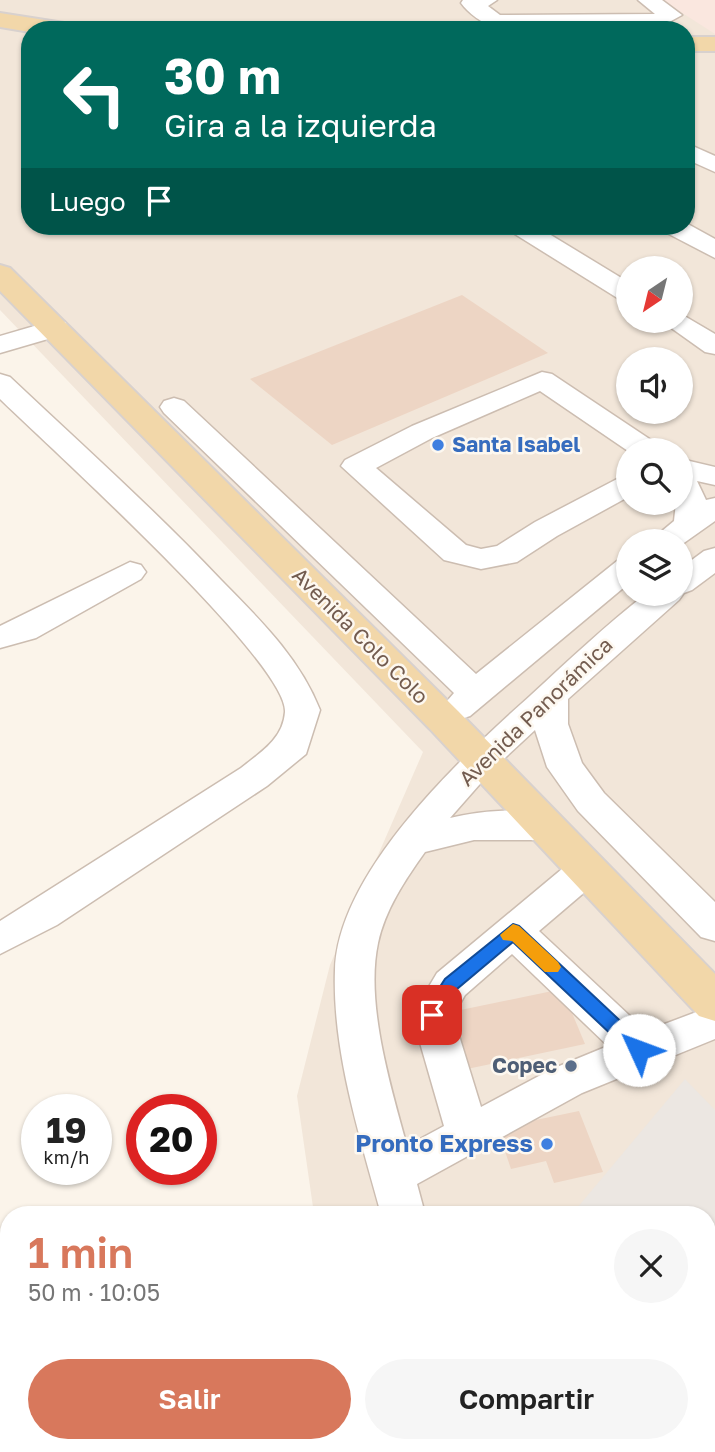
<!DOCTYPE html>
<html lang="es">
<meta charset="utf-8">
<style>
body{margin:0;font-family:"Golos Text",sans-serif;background:#f6f6f6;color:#222;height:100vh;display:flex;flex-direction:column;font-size:26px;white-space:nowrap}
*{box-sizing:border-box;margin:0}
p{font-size:23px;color:#767676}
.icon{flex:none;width:38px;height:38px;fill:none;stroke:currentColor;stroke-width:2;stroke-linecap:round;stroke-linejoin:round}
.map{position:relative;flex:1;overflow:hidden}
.drawer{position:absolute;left:0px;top:1206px;width:716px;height:247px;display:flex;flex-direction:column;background:#fff;border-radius:28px 28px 0 0;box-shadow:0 2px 5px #0004}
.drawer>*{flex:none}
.top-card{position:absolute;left:21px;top:21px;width:674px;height:214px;border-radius:28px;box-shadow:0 2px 5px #0004;background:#00695c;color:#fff;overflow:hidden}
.needle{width:46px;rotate:215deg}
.tools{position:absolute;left:616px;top:256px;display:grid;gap:14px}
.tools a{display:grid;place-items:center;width:77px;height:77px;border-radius:50%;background:#fff;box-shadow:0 2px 5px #0004;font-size:35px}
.speed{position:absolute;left:21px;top:1094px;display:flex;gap:14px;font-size:35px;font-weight:700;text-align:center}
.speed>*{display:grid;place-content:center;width:91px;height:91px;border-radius:50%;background:#fff;box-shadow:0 2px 5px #0004;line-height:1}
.speed small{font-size:18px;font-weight:400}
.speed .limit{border:10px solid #d22;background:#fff;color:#111}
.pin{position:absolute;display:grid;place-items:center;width:60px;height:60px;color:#fff;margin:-30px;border-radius:14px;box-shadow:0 4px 10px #0006}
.me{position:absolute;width:77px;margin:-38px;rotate:313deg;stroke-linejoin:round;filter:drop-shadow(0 0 5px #0008)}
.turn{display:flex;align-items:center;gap:24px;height:147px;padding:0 28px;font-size:32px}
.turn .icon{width:91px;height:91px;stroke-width:2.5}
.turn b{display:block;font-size:49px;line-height:60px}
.then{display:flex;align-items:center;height:66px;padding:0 28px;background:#0003;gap:14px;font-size:26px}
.round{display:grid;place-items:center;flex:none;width:74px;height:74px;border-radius:37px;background:#f6f6f6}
.head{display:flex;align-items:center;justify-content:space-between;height:119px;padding:0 28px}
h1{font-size:42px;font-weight:600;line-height:52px;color:#d8785c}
.primary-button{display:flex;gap:14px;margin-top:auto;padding:14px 28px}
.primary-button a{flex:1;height:80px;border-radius:42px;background:#d8785c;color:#fff;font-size:28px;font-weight:600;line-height:80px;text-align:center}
.primary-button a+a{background:#f6f6f6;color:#222}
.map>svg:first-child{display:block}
.residential{fill:#f2e6d9;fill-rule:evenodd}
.commercial{fill:#fae7df}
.industrial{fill:#ece7e2}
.green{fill:#d5e7c9}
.building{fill:#edd5c4}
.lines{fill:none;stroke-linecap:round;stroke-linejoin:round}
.minor-casing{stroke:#ccbdb1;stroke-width:3}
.major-casing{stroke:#d8d1ce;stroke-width:4}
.minor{fill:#fff;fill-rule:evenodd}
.major{fill:#f2d7a9;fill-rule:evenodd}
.route{fill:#1a73e8;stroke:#114b97;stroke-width:2}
.slow{fill:#f59e0b}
.shop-dot{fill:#3f7fe0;stroke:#fdf8f0;stroke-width:2.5}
.service-dot{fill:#5c6f8a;stroke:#fdf8f0;stroke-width:2.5}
.labels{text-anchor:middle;stroke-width:5;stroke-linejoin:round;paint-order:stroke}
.shop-label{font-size:21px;font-weight:bold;fill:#366cbe;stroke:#fdf8f0;text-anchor:start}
.street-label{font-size:21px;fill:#735c4f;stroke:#fdf8f0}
.service-label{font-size:21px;font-weight:bold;fill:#4e5e75;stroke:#fdf8f0;text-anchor:end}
.near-shop-label{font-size:24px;font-weight:bold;fill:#366cbe;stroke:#fdf8f0;text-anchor:end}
</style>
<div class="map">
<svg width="715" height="1452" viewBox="0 0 715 1452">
<rect width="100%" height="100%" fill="#fbf4ea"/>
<path class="residential" d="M 0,0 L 715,0 L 715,1452 L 374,1452 L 371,1444 L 707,1444 L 707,1214 L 314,1214 L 297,1096 L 330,965 L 423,752 L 0,310 ZM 30,30 L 686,30 L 686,226 L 30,226 ZM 628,268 L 681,268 L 681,320 L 628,320 ZM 628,359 L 681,359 L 681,411 L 628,411 ZM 628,450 L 681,450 L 681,502 L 628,502 ZM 628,541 L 681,541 L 681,593 L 628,593 Z"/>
<polygon class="commercial" points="662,0 715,0 715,34"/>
<g class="industrial">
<polygon points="685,1079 715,1110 715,1325 707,1320 707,1214 572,1214"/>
<polygon points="715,1331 715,1452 626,1452 632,1444 707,1444 707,1342"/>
</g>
<polygon class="green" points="546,1444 611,1444 605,1452 549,1452"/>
<g class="building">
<polygon points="462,295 548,353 332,445 250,379"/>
<polygon points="562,989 585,1044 467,1069 446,1013"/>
<polygon points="579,1111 603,1172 554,1183 546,1161 511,1169 497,1128"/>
</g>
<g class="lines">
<g class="minor-casing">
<g id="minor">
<path d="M 463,0 L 497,0 L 488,6 L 500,15 L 655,14 L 638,0 L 662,0 L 682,15 L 662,26 L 495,27 C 483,24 468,13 461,3 Z"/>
<polygon points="686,143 715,156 715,172 686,159"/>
<polygon points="686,223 715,239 715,258 663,231 659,226"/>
<polygon points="506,226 536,226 628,282 628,301 619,299 510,231"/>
<polygon points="681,314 715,334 715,354 705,352 660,320 681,320"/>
<polygon points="55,320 65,322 69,328 65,334 0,353 0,336"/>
<polygon points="542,372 552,374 657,444 662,450 628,451 540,391 432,438 376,468 466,545 481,549 497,546 535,522 617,479 628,476 628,497 557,536 517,562 481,569 444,560 341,466 345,460 412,426"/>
<path d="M 0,374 L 10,377 C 81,444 154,509 221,580 C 260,620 299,657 320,710 L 306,754 L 267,786 L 57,925 L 0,954 L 0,921 L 241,768 C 261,752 283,739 285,712 C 288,662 45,443 0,399 Z"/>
<polygon points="174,398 184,401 476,674 617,561 628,558 628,584 470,716 458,720 446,716 441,708 454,693 164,413 160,407 164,401"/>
<polygon points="681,459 715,467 715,485 697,481 706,500 715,498 715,521 681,545 681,541 650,541 674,521 676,502 681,502"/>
<path d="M 715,548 L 715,573 L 692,590 L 684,593 L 679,600 L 568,699 L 568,724 L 582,763 L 604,793 L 715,902 L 715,941 L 701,937 L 578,811 L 547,767 L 535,730 L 494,768 L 450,818 C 483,810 526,807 559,816 L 564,826 L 559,836 L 546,840 L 474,840 L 425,852 C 405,880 385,910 378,943 C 365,1003 391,1088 407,1146 L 444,1126 L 412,1015 L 437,973 L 574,859 L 587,855 L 600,859 L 606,869 L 600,879 L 539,931 L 646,1031 L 715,1005 L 715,1039 L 582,1093 L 417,1184 L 425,1214 L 381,1214 C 360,1137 332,1051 335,970 C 338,871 462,757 531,695 C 569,660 606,625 647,593 L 681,593 L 681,568 L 704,551 ZM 512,954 L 608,1046 L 552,1069 L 481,1107 L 453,1016 L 465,995 Z"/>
<polygon points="130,562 141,565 146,572 141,579 36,638 0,648 0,626"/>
<polygon points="444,1444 492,1444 496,1452 446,1452"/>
</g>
</g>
<g class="major-casing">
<g id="major">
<polygon points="0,13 64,23 76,30 30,32 0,27"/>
<rect x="686" y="37" width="29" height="14"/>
<polygon points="0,265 10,268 458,711 715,974 715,1021 699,1016 430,729 0,291"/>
</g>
</g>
<use href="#minor" class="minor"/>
<use href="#major" class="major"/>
</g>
<polygon class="route" points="513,924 519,926 646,1045 649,1050 646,1055 633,1055 513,942 457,989 438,1020 425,1020 422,1015 445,979"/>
<polygon class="slow" points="513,924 519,926 558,962 561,967 558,972 545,972 512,941 503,940 500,935"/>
<g class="shop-dot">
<circle cx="438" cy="445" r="7"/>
<circle cx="547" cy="1144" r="7"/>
</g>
<circle class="service-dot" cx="571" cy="1066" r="7"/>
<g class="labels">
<g class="shop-label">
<text x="452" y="452">Santa Isabel</text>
</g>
<g class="street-label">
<text transform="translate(360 636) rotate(45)" y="7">Avenida Colo Colo</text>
<text transform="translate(536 712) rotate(-44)" y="7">Avenida Panorámica</text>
</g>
<g class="service-label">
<text x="557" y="1073">Copec</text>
</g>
<g class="near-shop-label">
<text x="533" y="1152">Pronto Express</text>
</g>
</g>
</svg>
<div class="tools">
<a><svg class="needle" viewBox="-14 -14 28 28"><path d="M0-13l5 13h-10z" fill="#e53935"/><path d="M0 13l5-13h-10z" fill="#767676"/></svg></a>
<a><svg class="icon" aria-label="sound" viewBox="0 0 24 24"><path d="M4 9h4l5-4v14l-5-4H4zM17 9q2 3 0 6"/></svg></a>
<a><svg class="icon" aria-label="search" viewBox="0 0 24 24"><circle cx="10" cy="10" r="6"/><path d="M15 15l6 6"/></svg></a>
<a><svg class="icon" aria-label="layers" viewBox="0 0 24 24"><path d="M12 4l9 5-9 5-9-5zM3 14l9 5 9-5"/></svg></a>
</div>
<div class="speed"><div>19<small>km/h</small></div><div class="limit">20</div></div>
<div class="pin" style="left:432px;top:1015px;background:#d93025"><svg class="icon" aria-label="arrive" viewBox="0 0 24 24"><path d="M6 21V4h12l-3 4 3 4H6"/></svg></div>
<svg class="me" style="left:639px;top:1050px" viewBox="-20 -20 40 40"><circle r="19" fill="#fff"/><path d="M0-13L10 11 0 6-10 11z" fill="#1a73e8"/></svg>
<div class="top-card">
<div class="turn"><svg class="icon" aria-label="left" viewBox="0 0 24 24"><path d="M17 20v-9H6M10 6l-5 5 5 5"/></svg><div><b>30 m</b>Gira a la izquierda</div></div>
<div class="then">Luego<svg class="icon" aria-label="arrive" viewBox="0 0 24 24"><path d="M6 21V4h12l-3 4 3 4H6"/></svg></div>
</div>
<section class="drawer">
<div class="head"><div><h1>1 min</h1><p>50 m · 10:05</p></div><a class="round"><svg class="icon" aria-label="close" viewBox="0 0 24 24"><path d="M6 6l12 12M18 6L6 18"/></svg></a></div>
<div class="primary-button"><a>Salir</a><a>Compartir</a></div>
</section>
</div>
